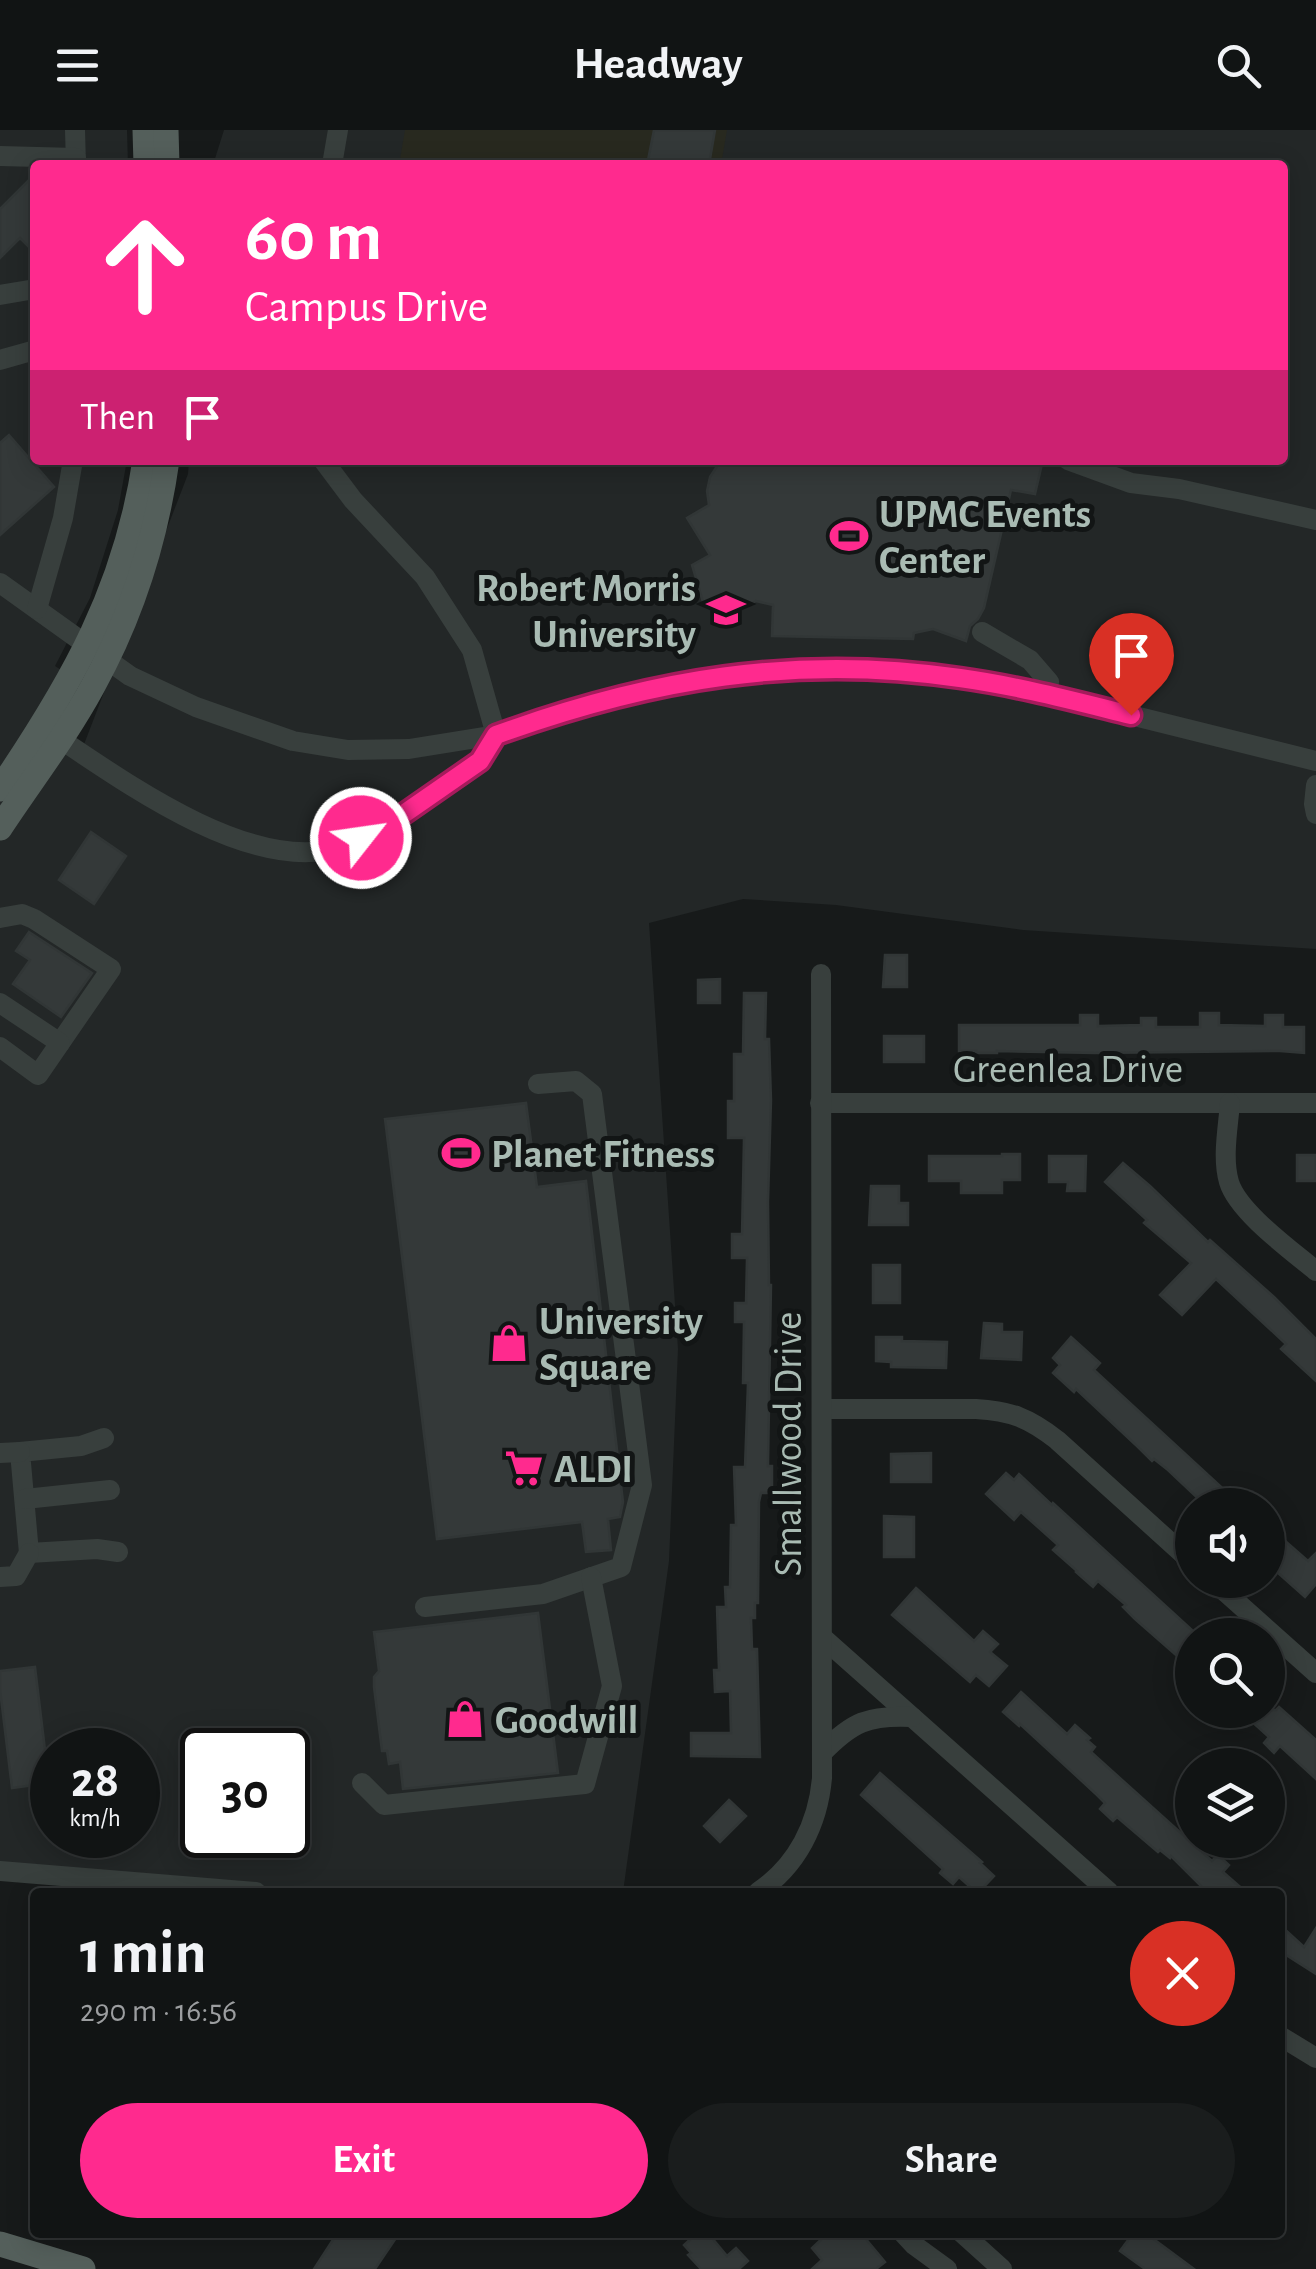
<!DOCTYPE html>
<meta charset="utf-8">
<style>
body{margin:0;font-family:"Alegreya Sans",sans-serif;background:#1a1d1d;color:#f1f3f6;height:100vh;display:flex;flex-direction:column;font-size:38px;white-space:nowrap}
*{box-sizing:border-box;margin:0}
p{font-size:32px;color:#9c9ea0}
.icon{flex:none;width:55px;height:55px;fill:none;stroke:currentColor;stroke-width:2;stroke-linecap:round;stroke-linejoin:round}
.map{position:relative;flex:1;overflow:hidden}
.panel{position:absolute;left:30px;top:1758px;width:1255px;height:350px;display:flex;flex-direction:column;background:#111414;border-radius:10px;box-shadow:0 5px 25px #0003,0 0 0 2px #303334}
.panel>*{flex:none}
.hud{position:absolute;left:30px;top:30px;width:1258px;height:305px;border-radius:10px;box-shadow:0 5px 25px #0003,0 0 0 2px #303334;background:#ff2a8e;color:#fff;overflow:hidden}
.controls{position:absolute;left:1175px;top:1358px;display:grid;gap:20px}
.controls a{display:grid;place-items:center;width:110px;height:110px;border-radius:50%;background:#111414;box-shadow:0 5px 25px #0003,0 0 0 2px #303334;font-size:50px}
.speed{position:absolute;left:30px;top:1598px;display:flex;gap:20px;font-size:50px;font-weight:700;text-align:center}
.speed>*{display:grid;place-content:center;width:130px;height:130px;border-radius:50%;background:#111414;box-shadow:0 5px 25px #0003,0 0 0 2px #303334;line-height:1}
.speed small{font-size:25px;font-weight:400}
.speed .limit{border:5px solid #111;border-radius:15px;background:#fff;color:#111}
.pin{position:absolute;display:grid;place-items:center;width:85px;height:85px;color:#fff;margin:-102px -42px;border-radius:50% 50% 50% 0;rotate:-45deg;box-shadow:0 0 10px #0007}
.pin .icon{rotate:45deg}
.me{position:absolute;width:110px;margin:-55px;rotate:60deg;stroke-linejoin:round;filter:drop-shadow(0 0 8px #0008)}
.turn{display:flex;align-items:center;gap:35px;height:210px;padding:0 50px;font-size:45px}
.turn .icon{width:130px;height:130px;stroke-width:2.5}
.turn b{display:block;font-size:70px;line-height:85px}
.then{display:flex;align-items:center;height:95px;padding:0 50px;background:#0003;gap:20px;font-size:38px}
.round{display:grid;place-items:center;flex:none;width:105px;height:105px;border-radius:52px;background:#1a1d1d}
.overview{display:flex;align-items:center;justify-content:space-between;height:170px;padding:0 50px}
h1{font-size:60px;font-weight:700;line-height:75px}
.action{display:flex;gap:20px;margin-top:auto;padding:20px 50px}
.action a{flex:1;height:115px;border-radius:60px;background:#ff2a8e;color:#fff;font-size:40px;font-weight:700;line-height:115px;text-align:center}
.action a+a{background:#1a1d1d;color:#f1f3f6}
header{display:flex;justify-content:space-between;align-items:center;height:130px;padding:0 50px;background:#111414;font-size:45px;font-weight:700}
.map>svg:first-child{display:block}
.built{fill:#232727;fill-rule:evenodd}
.green{fill:#28291f}
.building{fill:#343939;stroke:#313636;stroke-width:2.5}
.lines{fill:none;stroke-linecap:round;stroke-linejoin:round}
.minor{stroke:#383f3d;stroke-width:20}
.major{stroke:#545f5b;stroke-width:25}
.route-casing{stroke:#a61b5c;stroke-width:25}
.route{stroke:#ff2a8e;stroke-width:18}
.labels{text-anchor:middle;stroke-width:10;stroke-linejoin:round;paint-order:stroke}
.poi-label{font-size:40px;font-weight:bold;fill:#a9bbb3;stroke:#121515;text-anchor:start}
.street-label{font-size:40px;fill:#a9bbb3;stroke:#121515}
</style>
<header><svg class="icon" aria-label="menu" viewBox="0 0 24 24"><path d="M4 6h16M4 12h16M4 18h16"/></svg>Headway<svg class="icon" aria-label="search" viewBox="0 0 24 24"><circle cx="10" cy="10" r="6"/><path d="M15 15l6 6"/></svg></header>
<div class="map">
<svg width="1316" height="2139" viewBox="0 0 1316 2139">
<rect width="100%" height="100%" fill="#171a1a"/>
<path class="built" d="M 0,0 L 127,0 L 128,35 L 35,35 L 35,330 L 127,330 L 118,380 L 90,468 L 55,536 L 72,547 L 46,591 L 83,617 L 188,344 L 189,330 L 1282,330 L 1282,35 L 213,35 L 224,0 L 1316,0 L 1316,819 L 1023,800 L 836,775 L 743,769 L 649,793 L 678,1219 L 669,1431 L 623,1762 L 256,1762 L 0,1741 ZM 52,1620 L 138,1620 L 138,1705 L 52,1705 ZM 202,1620 L 288,1620 L 288,1705 L 202,1705 Z"/>
<polygon class="green" points="405,0 727,0 721,35 399,35"/>
<g class="building">
<polygon points="654,0 715,0 709,35 647,35"/>
<polygon points="35,44 35,123 20,108 0,128 0,79"/>
<polygon points="9,305 54,357 0,405 0,313"/>
<polygon points="721,330 1025,330 1042,334 1035,364 1011,360 984,478 978,489 970,496 966,511 933,499 914,503 913,509 772,506 773,475 756,471 747,476 738,473 733,479 703,472 692,435 710,425 687,388 709,375 707,361 710,347"/>
<polygon points="91,702 126,726 94,774 59,750"/>
<polygon points="29,802 92,843 61,887 13,854 30,830 16,821"/>
<polygon points="885,825 907,825 907,857 883,857"/>
<polygon points="720,849 720,873 698,873 698,850"/>
<polygon points="744,863 766,863 765,909 769,909 771,970 768,1072 769,1155 771,1155 768,1336 772,1336 772,1363 761,1363 759,1372 758,1473 755,1473 755,1488 751,1488 752,1519 757,1519 760,1627 691,1626 691,1603 731,1603 730,1561 715,1562 714,1540 719,1540 717,1477 726,1477 725,1457 730,1457 731,1395 736,1395 734,1337 745,1337 748,1253 743,1253 744,1192 735,1192 735,1173 746,1173 747,1128 732,1128 732,1104 742,1104 744,1008 728,1008 728,971 734,971 734,924 743,924"/>
<polygon points="1200,883 1219,883 1219,895 1265,896 1265,885 1283,885 1283,897 1304,897 1304,923 1280,921 1095,923 997,921 997,923 976,923 976,921 959,921 959,895 1080,895 1080,885 1098,885 1098,896 1141,895 1141,888 1156,888 1156,897 1200,897"/>
<rect x="884" y="906" width="40" height="26"/>
<polygon points="526,973 537,1057 586,1051 623,1372 620,1387 608,1389 611,1420 586,1422 582,1392 437,1409 385,989"/>
<polygon points="1002,1024 1020,1024 1020,1050 1002,1050 1002,1063 961,1063 961,1051 929,1051 929,1026 1002,1026"/>
<rect x="1297" y="1025" width="19" height="26"/>
<polygon points="1049,1026 1086,1026 1085,1061 1067,1061 1068,1052 1049,1052"/>
<polygon points="1123,1033 1150,1056 1208,1112 1210,1110 1274,1167 1316,1209 1316,1251 1281,1219 1286,1214 1216,1149 1182,1185 1160,1165 1191,1133 1144,1093 1147,1090 1105,1052"/>
<polygon points="871,1056 899,1056 899,1073 908,1073 908,1095 869,1095"/>
<rect x="873" y="1135" width="27" height="38"/>
<polygon points="984,1193 1002,1194 1002,1202 1022,1202 1021,1230 981,1228"/>
<polygon points="876,1207 902,1207 902,1211 947,1212 946,1238 891,1237 891,1232 876,1231"/>
<polygon points="1071,1207 1100,1233 1094,1240 1231,1366 1222,1375 1205,1375 1168,1340 1154,1329 1152,1331 1138,1317 1076,1259 1074,1262 1053,1243 1060,1235 1053,1228"/>
<polygon points="931,1323 931,1352 891,1352 891,1324"/>
<polygon points="1006,1343 1014,1350 1019,1344 1052,1375 1053,1373 1192,1500 1192,1539 1135,1489 1123,1477 1126,1475 1098,1451 1093,1457 1076,1442 1077,1441 1053,1420 1058,1415 1021,1382 1014,1390 986,1364"/>
<polygon points="884,1386 914,1387 914,1427 884,1427"/>
<polygon points="1268,1396 1308,1431 1316,1423 1316,1454 1305,1467 1268,1434"/>
<polygon points="916,1458 974,1511 983,1501 998,1514 990,1522 1007,1536 989,1556 976,1545 970,1552 892,1485"/>
<polygon points="538,1483 558,1643 403,1659 400,1632 389,1634 387,1621 382,1621 374,1557 374,1547 379,1541 374,1502"/>
<polygon points="35,1537 49,1653 12,1658 0,1560 0,1541"/>
<polygon points="1021,1562 1067,1604 1075,1595 1090,1608 1087,1610 1095,1617 1091,1622 1212,1731 1218,1725 1229,1735 1223,1742 1246,1762 1207,1762 1171,1726 1170,1728 1160,1720 1158,1722 1117,1687 1113,1691 1100,1679 1105,1673 1097,1665 1020,1594 1019,1596 1003,1582"/>
<polygon points="1279,1577 1316,1610 1316,1649 1280,1616 1274,1623 1264,1613 1269,1607 1239,1580 1276,1580"/>
<polygon points="880,1643 982,1732 980,1733 994,1746 979,1762 976,1762 959,1747 953,1754 940,1743 943,1739 861,1665"/>
<polygon points="729,1670 746,1686 720,1712 704,1696"/>
<polygon points="1280,1795 1304,1817 1316,1798 1316,1844 1280,1821"/>
<polygon points="338,2102 400,2102 375,2139 314,2139"/>
<polygon points="698,2102 707,2102 727,2126 736,2118 748,2131 739,2139 701,2139 688,2125 691,2123 684,2115"/>
<polygon points="829,2102 860,2102 885,2132 876,2139 812,2139 822,2130 812,2118"/>
<polygon points="1134,2102 1144,2102 1194,2139 1145,2139 1120,2121"/>
</g>
<g class="lines">
<g class="minor">
<polyline points="75,0 76,35"/>
<polyline points="0,26 76,28"/>
<polyline points="332,35 338,0"/>
<polyline points="0,165 35,159"/>
<polyline points="0,230 35,220"/>
<polyline points="1068,330 1131,353 1179,359 1316,390"/>
<polyline points="0,453 130,546 196,577 293,611 348,620 409,619 496,605 603,569 707,547 795,539 856,539 961,548 1046,564 1316,631"/>
<polyline points="37,479 63,388 73,330"/>
<polyline points="982,502 1030,530 1049,552 1046,564"/>
<path d="M 60,609 C 129,655 244,737 329,720 C 361,714 391,692 417,675 C 436,662 465,647 480,631 C 486,624 491,613 496,605 L 472,520 L 425,447 L 353,370 L 323,330"/>
<polyline points="1316,655 1314,674 1316,684"/>
<polyline points="0,788 22,784 34,789 111,839 60,913"/>
<polyline points="0,873 60,913 38,945 0,917"/>
<polyline points="820,973 1316,973"/>
<path d="M 1230,973 C 1228,998 1222,1028 1229,1052 C 1238,1082 1291,1120 1316,1141"/>
<path d="M 822,1279 L 976,1279 C 1011,1281 1029,1288 1057,1310 L 1192,1432"/>
<polyline points="104,1308 81,1316 20,1322 29,1423 97,1419 118,1422"/>
<polyline points="0,1323 20,1322"/>
<polyline points="25,1369 110,1360"/>
<polyline points="0,1447 16,1446 29,1423"/>
<polyline points="1212,1450 1316,1543"/>
<polyline points="425,1477 543,1464 621,1437 642,1355 592,964 576,951 538,954"/>
<polyline points="822,1507 1109,1762"/>
<path d="M 822,1623 C 852,1592 868,1585 912,1587"/>
<polyline points="362,1653 384,1675 585,1654 612,1556 591,1447"/>
<polyline points="0,1741 256,1762"/>
<path d="M 758,1762 C 797,1736 818,1694 822,1648 L 821,844"/>
<polyline points="1280,1906 1316,1928"/>
<polyline points="902,2102 914,2115 947,2139"/>
<polyline points="961,2102 1002,2139"/>
</g>
<g class="major">
<polyline points="145,0 146,35"/>
<polyline points="166,0 167,35"/>
<path d="M 0,659 C 72,553 126,459 145,330"/>
<path d="M 0,698 C 31,651 66,606 93,556 C 131,487 156,408 167,330"/>
<polyline points="0,2114 83,2139"/>
</g>
</g>
<g class="lines">
<g class="route-casing">
<path id="route" d="M 361,708 L 395,690 L 480,631 L 496,605 C 650,549 796,524 960,548 C 1018,556 1074,571 1131,585"/>
</g>
<use href="#route" class="route"/>
</g>
<defs>
<g id="stadium-bare" transform="scale(3)"><path d="M0-5a6.5 5 0 1 0 0 10a6.5 5 0 1 0 0-10ZM-3.5-1.8h7v3.6h-7Z" fill="#ff2a8e" stroke="#121515" stroke-width="2.5" paint-order="stroke"/></g>
<g id="university-bare" transform="scale(3)"><path d="M0-5L7-2L0 1L-7-2ZM-4 1L0 2.5L4 1V4Q0 6-4 4Z" fill="#ff2a8e" stroke="#121515" stroke-width="2.5" paint-order="stroke"/></g>
<g id="shop-bare" transform="scale(3)"><path d="M-5-2.5h2.3a2.7 3.5 0 0 1 5.4 0H5L5.5 6h-11ZM-1.5-2.5h3a1.5 2.3 0 0 0-3 0Z" fill="#ff2a8e" stroke="#121515" stroke-width="2.5" paint-order="stroke"/></g>
<g id="supermarket-bare" transform="scale(3)"><path d="M-6-5.5h2.5l.6 2H6L4.5 2H-2.5L-4.4-4H-6ZM-1.5 3.2a1.3 1.3 0 1 0 .1 0ZM3 3.2a1.3 1.3 0 1 0 .1 0Z" fill="#ff2a8e" stroke="#121515" stroke-width="2.5" paint-order="stroke"/></g>
</defs>
<g fill-rule="evenodd">
<use href="#stadium-bare" x="849" y="406"/>
<use href="#university-bare" x="726" y="480"/>
<use href="#stadium-bare" x="461" y="1023"/>
<use href="#shop-bare" x="509" y="1213"/>
<use href="#supermarket-bare" x="524" y="1338"/>
<use href="#shop-bare" x="465" y="1589"/>
</g>
<g class="labels">
<g class="poi-label">
<text x="879" y="397">UPMC Events<tspan x="879" dy="46">Center</tspan></text>
<text x="696" y="471" text-anchor="end">Robert Morris<tspan x="696" dy="46">University</tspan></text>
<text x="491" y="1037">Planet Fitness</text>
<text x="539" y="1204">University<tspan x="539" dy="46">Square</tspan></text>
<text x="554" y="1352">ALDI</text>
<text x="495" y="1603">Goodwill</text>
</g>
<g class="street-label">
<text x="1068" y="952">Greenlea Drive</text>
<text transform="translate(787 1314) rotate(-90)" y="14">Smallwood Drive</text>
</g>
</g>
</svg>
<div class="controls">
<a><svg class="icon" aria-label="sound" viewBox="0 0 24 24"><path d="M4 9h4l5-4v14l-5-4H4zM17 9q2 3 0 6"/></svg></a>
<a><svg class="icon" aria-label="search" viewBox="0 0 24 24"><circle cx="10" cy="10" r="6"/><path d="M15 15l6 6"/></svg></a>
<a><svg class="icon" aria-label="layers" viewBox="0 0 24 24"><path d="M12 4l9 5-9 5-9-5zM3 14l9 5 9-5"/></svg></a>
</div>
<div class="speed"><div>28<small>km/h</small></div><div class="limit">30</div></div>
<div class="pin" style="left:1131px;top:585px;background:#d93025"><svg class="icon" aria-label="arrive" viewBox="0 0 24 24"><path d="M6 21V4h12l-3 4 3 4H6"/></svg></div>
<svg class="me" style="left:361px;top:708px" viewBox="-20 -20 40 40"><circle r="17" fill="#ff2a8e" stroke="#fff" stroke-width="3"/><path d="M0-11L8 9 0 5-8 9z" fill="#fff"/></svg>
<div class="hud">
<div class="turn"><svg class="icon" aria-label="ahead" viewBox="0 0 24 24"><path d="M12 20V5M6 11l6-6 6 6"/></svg><div><b>60 m</b>Campus Drive</div></div>
<div class="then">Then<svg class="icon" aria-label="arrive" viewBox="0 0 24 24"><path d="M6 21V4h12l-3 4 3 4H6"/></svg></div>
</div>
<section class="panel">
<div class="overview"><div><h1>1 min</h1><p>290 m · 16:56</p></div><a class="round" style="background:#d93025;color:#fff"><svg class="icon" aria-label="close" viewBox="0 0 24 24"><path d="M6 6l12 12M18 6L6 18"/></svg></a></div>
<div class="action"><a>Exit</a><a>Share</a></div>
</section>
</div>
